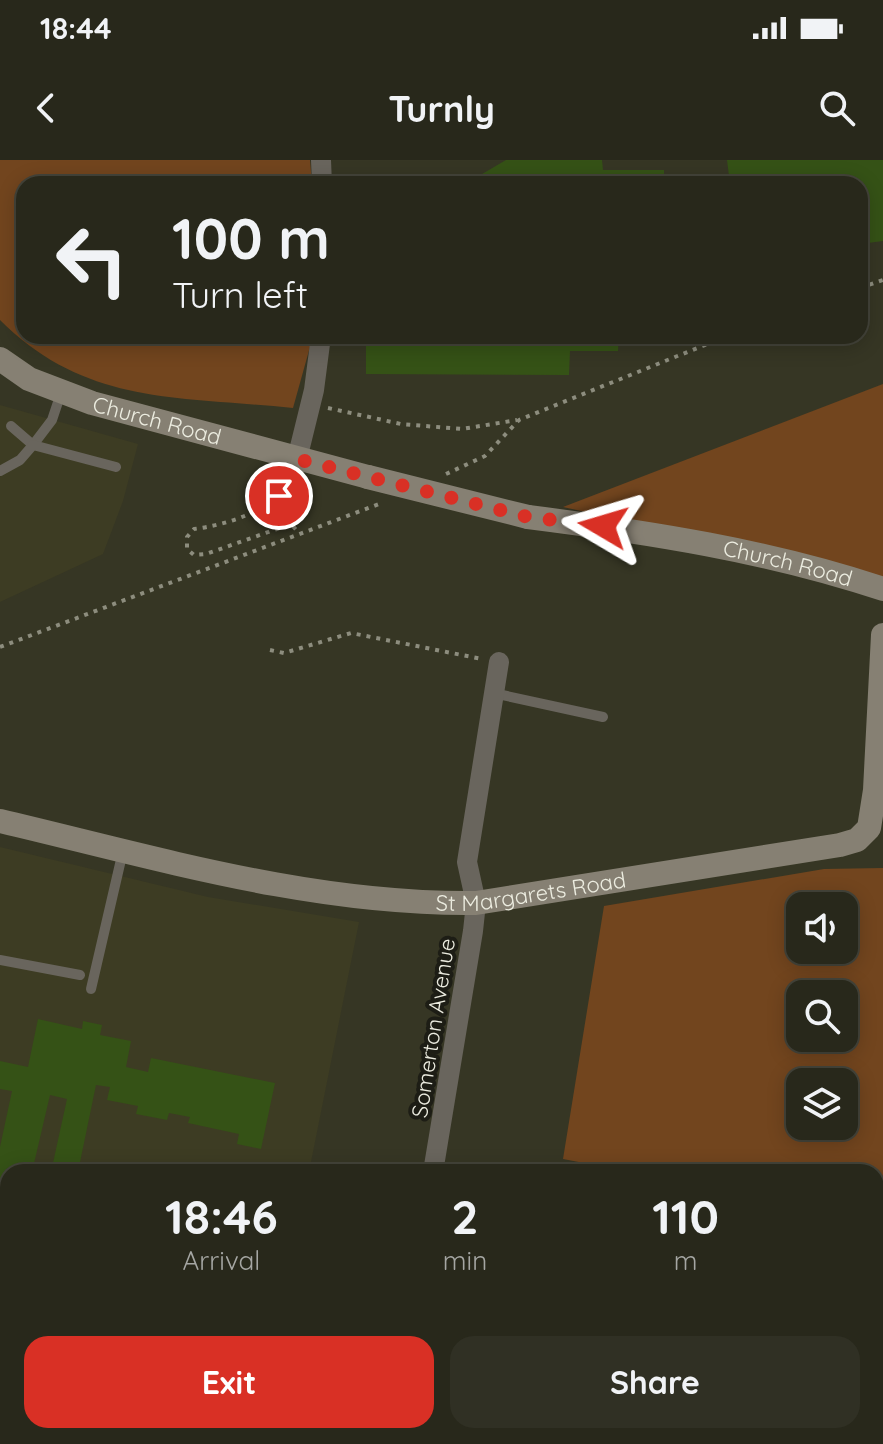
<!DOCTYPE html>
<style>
body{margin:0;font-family:Quicksand,sans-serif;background:#303024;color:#f1f3f6;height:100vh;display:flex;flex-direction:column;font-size:30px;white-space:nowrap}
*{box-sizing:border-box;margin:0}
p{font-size:26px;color:#a5a6a3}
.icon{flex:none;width:44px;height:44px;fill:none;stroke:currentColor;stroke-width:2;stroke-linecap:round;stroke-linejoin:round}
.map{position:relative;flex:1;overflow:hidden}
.sheet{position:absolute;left:0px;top:1004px;width:884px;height:280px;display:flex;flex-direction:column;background:#28281b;border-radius:24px 24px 0 0;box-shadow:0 4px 20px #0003,0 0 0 2px #44443a}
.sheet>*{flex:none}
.guide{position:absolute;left:16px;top:16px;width:852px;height:168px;border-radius:24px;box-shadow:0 4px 20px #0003,0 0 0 2px #44443a;background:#28281b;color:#f1f3f6;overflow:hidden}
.controls{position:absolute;left:786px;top:732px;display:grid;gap:16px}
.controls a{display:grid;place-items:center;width:72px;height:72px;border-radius:16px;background:#28281b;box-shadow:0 4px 20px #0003,0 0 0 2px #44443a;font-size:40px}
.pin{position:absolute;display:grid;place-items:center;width:68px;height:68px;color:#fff;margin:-34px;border:4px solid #fff;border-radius:50%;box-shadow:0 2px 8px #0007}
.me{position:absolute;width:88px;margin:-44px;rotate:277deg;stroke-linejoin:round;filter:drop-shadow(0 0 6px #0008)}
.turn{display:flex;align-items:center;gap:28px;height:168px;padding:0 24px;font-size:36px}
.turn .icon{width:104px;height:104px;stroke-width:2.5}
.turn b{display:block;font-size:56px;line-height:68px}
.eta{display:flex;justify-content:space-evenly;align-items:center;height:136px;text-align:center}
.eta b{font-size:48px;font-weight:800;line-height:56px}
.cta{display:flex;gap:16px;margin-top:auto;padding:16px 24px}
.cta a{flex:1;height:92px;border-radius:24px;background:#d93025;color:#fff;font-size:32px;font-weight:800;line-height:92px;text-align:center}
.cta a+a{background:#303024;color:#f1f3f6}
.status{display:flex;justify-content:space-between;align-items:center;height:56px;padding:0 40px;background:#28281b;direction:ltr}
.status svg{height:22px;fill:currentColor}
header{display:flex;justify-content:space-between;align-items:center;height:104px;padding:0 24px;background:#28281b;font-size:36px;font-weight:800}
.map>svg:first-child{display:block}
.built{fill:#3d3c23}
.green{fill:#72451e;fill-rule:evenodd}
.building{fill:#355216}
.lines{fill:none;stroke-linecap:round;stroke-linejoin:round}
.path{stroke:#8d8d7e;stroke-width:4;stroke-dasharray:4 6;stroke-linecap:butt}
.lane{stroke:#69655d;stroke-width:10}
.street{stroke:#69655d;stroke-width:20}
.secondary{stroke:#868073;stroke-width:24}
.secondary-bridge{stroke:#868073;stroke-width:24}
.route{stroke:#d93025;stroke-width:14;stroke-dasharray:0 25.2}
.labels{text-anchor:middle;stroke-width:8;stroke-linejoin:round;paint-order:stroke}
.street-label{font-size:22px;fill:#ecece0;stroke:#1d1d15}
</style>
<div class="status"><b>18:44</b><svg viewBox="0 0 49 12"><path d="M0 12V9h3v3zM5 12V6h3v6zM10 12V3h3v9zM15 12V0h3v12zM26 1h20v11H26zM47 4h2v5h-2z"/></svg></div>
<header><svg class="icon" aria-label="back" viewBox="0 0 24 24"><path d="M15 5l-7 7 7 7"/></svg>Turnly<svg class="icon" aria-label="search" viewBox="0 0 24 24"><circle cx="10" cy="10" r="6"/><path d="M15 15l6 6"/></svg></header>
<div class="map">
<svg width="883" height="1284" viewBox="0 0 883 1284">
<rect width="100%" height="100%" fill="#363624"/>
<g class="built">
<polygon points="0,245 138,284 123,341 103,394 0,442"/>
<polygon points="0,687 208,737 359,762 309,1012 8,1012 8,1276 255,1276 253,1284 0,1284"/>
</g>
<g class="green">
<path d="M 0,0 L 310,0 L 312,24 L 24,24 L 24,176 L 313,176 L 293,248 C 180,236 86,246 0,160 Z"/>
<polygon points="883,224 883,417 563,347"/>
<path d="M 883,708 L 883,1062 L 876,1061 L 876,1012 L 631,1012 L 563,999 L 604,746 L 824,709 ZM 800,746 L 844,746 L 844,790 L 800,790 ZM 844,834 L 844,878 L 800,878 L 800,834 ZM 800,922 L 844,922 L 844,966 L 800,966 Z"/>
</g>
<g class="building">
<polygon points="506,0 602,0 603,10 664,10 664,24 465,24"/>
<polygon points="727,0 883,0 883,81 860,84 860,24 730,24"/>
<polygon points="366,176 619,176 618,191 570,191 569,215 366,214"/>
<polygon points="38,859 82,869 83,861 102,865 100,875 131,881 126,907 148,912 151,898 275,923 261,989 237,984 239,974 188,963 190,957 169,953 167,960 136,954 138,946 107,940 110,927 96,925 78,1012 51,1012 67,939 50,935 32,1012 8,1012 8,1053 0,1051 0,987 12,931 0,929 0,901 28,907"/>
<polygon points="0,1238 8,1240 8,1276 39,1276 38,1284 0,1284"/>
</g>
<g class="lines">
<g class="path">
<polyline points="860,128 883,120"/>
<polyline points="328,248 401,264 462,269 517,260"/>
<polyline points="446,314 485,296 519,260 727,176"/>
<path d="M 292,320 C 275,350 226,365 194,369 L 187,377 L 187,389 L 194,395 L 206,394 L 291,364 L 299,373"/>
<polyline points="0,487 379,344"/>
<polyline points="270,490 284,493 351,473 482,499"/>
</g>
<g class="lane">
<polyline points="11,266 33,285 52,260 61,233"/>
<polyline points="0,311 20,300 33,285 116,307"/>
<polyline points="493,533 603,557"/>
<polyline points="0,800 80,815"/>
<polyline points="91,829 123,691"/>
</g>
<g class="street">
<polyline points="321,0 322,24"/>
<polyline points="297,299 314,230 321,176"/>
<polyline points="433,1012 473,771 476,743 467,702 499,502"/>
<polyline points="876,1223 883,1225"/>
<polyline points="381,1284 383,1276"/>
<polyline points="511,1284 513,1276"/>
</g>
<g class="secondary">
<path id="s1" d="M 0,199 L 29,219 L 92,243 L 368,317"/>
<path id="s2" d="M 528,357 C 647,372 770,391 883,429"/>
<path id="s3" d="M 0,661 C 157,698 313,745 476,743 L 840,685 L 857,680 L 869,668 L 875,630 L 883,475"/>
</g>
<polyline class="secondary-bridge" points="368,317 528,357"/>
</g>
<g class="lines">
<polyline class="route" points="279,336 291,323 297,299 528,357 603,366"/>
</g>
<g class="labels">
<g class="street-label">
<text dy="8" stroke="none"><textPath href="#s1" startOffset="170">Church Road</textPath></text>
<text dy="8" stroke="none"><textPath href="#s2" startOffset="264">Church Road</textPath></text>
<text dy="8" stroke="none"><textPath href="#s3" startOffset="540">St Margarets Road</textPath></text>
<text transform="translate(433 868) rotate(-81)" y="8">Somerton Avenue</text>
</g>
</g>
</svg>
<div class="controls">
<a><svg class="icon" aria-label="sound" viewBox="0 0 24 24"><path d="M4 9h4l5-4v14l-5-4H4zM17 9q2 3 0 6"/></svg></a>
<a><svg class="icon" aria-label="search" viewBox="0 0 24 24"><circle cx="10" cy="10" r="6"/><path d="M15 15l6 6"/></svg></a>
<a><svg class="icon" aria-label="layers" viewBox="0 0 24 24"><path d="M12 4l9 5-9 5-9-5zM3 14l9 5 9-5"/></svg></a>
</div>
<div class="pin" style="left:279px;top:336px;background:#d93025"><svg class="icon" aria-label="arrive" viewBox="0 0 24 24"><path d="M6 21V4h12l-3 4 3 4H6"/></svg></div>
<svg class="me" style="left:603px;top:366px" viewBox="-20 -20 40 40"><path d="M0-17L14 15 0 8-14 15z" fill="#d93025" stroke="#fff" stroke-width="4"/></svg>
<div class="guide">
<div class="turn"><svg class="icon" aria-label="left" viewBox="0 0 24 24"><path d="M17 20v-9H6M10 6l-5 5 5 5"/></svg><div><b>100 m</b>Turn left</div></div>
</div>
<section class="sheet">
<div class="eta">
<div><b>18:46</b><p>Arrival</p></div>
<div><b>2</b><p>min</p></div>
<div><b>110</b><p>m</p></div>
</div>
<div class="cta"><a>Exit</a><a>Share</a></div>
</section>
</div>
